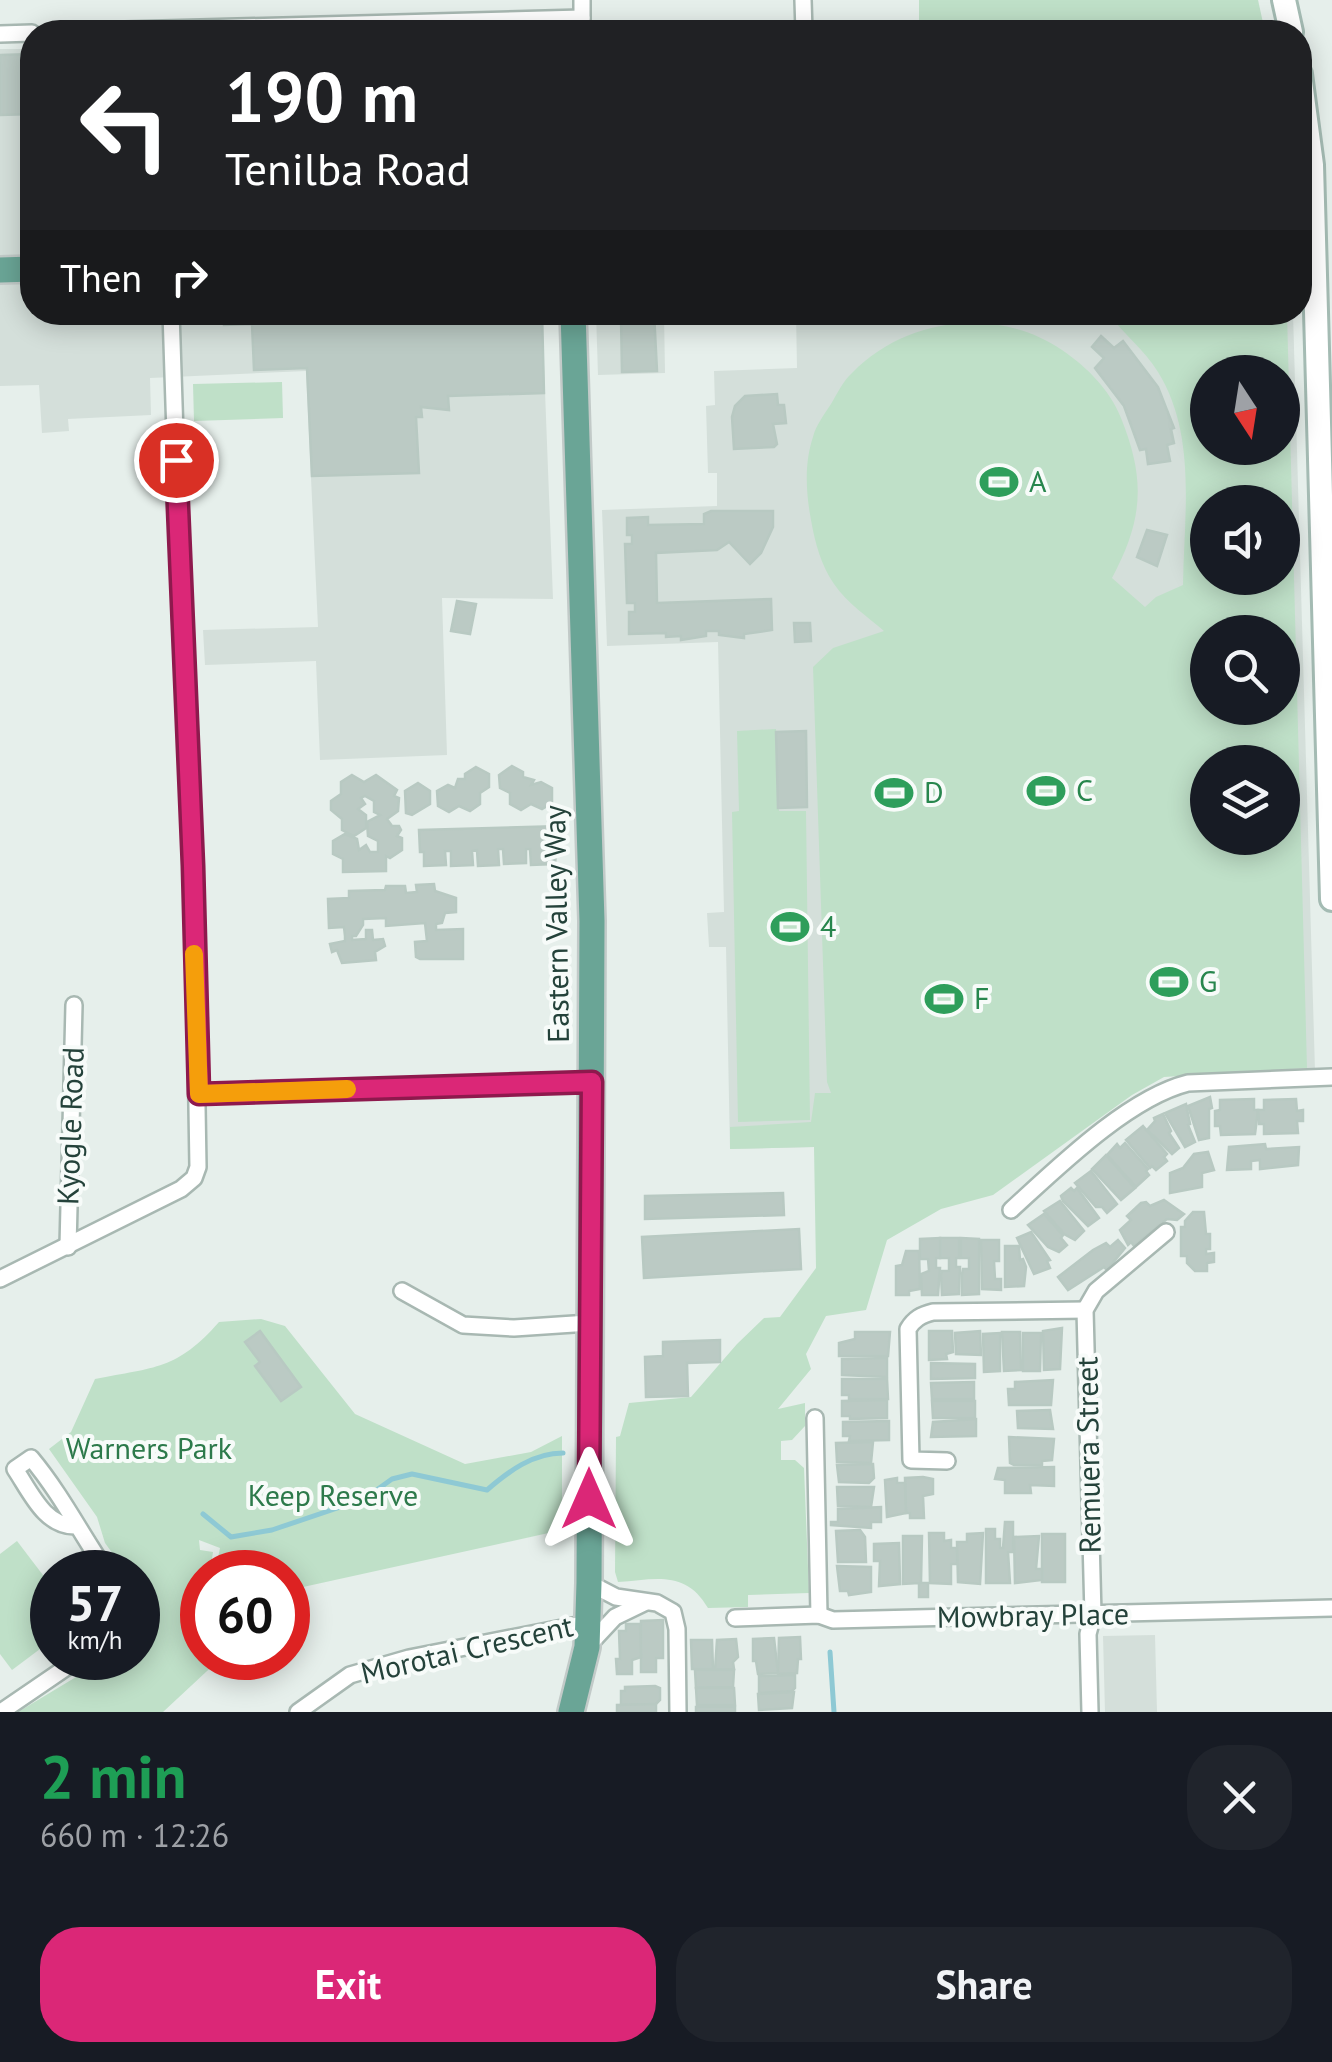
<!DOCTYPE html>
<meta charset="utf-8">
<style>
body{margin:0;font-family:"PT Sans",sans-serif;background:#20242c;color:#f1f3f6;height:100vh;display:flex;flex-direction:column;font-size:38px;white-space:nowrap}
*{box-sizing:border-box;margin:0}
p{font-size:32px;color:#9ea1a6}
.icon{flex:none;width:55px;height:55px;fill:none;stroke:currentColor;stroke-width:2;stroke-linecap:round;stroke-linejoin:round}
.map{position:relative;height:1712px;overflow:hidden}
.side{display:flex;flex-direction:column;background:#171b24;flex:1}
.side>*{flex:none}
.guide{position:absolute;left:20px;top:20px;width:1292px;height:305px;border-radius:40px;box-shadow:0 5px 25px #0003;background:#202124;color:#fff;overflow:hidden}
.needle{width:65px;rotate:168deg}
.controls{position:absolute;left:1190px;top:355px;display:grid;gap:20px}
.controls a{display:grid;place-items:center;width:110px;height:110px;border-radius:50%;background:#171b24;box-shadow:0 5px 25px #0003;font-size:50px}
.speed{position:absolute;left:30px;top:1550px;display:flex;gap:20px;font-size:50px;font-weight:700;text-align:center}
.speed>*{display:grid;place-content:center;width:130px;height:130px;border-radius:50%;background:#171b24;box-shadow:0 5px 25px #0003;line-height:1}
.speed small{font-size:25px;font-weight:400}
.speed .limit{border:15px solid #d22;background:#fff;color:#111}
.pin{position:absolute;display:grid;place-items:center;width:85px;height:85px;color:#fff;margin:-42px;border:5px solid #fff;border-radius:50%;box-shadow:0 2px 10px #0007}
.me{position:absolute;width:110px;margin:-55px;rotate:0deg;stroke-linejoin:round;filter:drop-shadow(0 0 8px #0008)}
.turn{display:flex;align-items:center;gap:35px;height:210px;padding:0 40px;font-size:45px}
.turn .icon{width:130px;height:130px;stroke-width:2.5}
.turn b{display:block;font-size:70px;line-height:85px}
.then{display:flex;align-items:center;height:95px;padding:0 40px;background:#0003;gap:20px;font-size:38px}
.round{display:grid;place-items:center;flex:none;width:105px;height:105px;border-radius:40px;background:#20242c}
.summary{display:flex;align-items:center;justify-content:space-between;height:170px;padding:0 40px}
h1{font-size:60px;font-weight:600;line-height:75px;color:#1e9e55}
.button{display:flex;gap:20px;margin-top:auto;padding:20px 40px}
.button a{flex:1;height:115px;border-radius:40px;background:#db2777;color:#fff;font-size:40px;font-weight:600;line-height:115px;text-align:center}
.button a+a{background:#20242c;color:#f1f3f6}
.map>svg:first-child{display:block}
.built{fill:#d4dfda;fill-rule:evenodd}
.green{fill:#bfe0c8;fill-rule:evenodd}
.lines{fill:none;stroke-linecap:round;stroke-linejoin:round}
.stream{stroke:#8ec9d4;stroke-width:5}
.building{fill:#bbcac4;stroke:#b8c9c2;stroke-width:2.5}
.street-casing{stroke:#a8b8b2;stroke-width:20}
.secondary-casing{stroke:#a4bbb3;stroke-width:28}
.primary-casing{stroke:#c2cac8;stroke-width:30}
.street{stroke:#fff;stroke-width:15}
.secondary{stroke:#fff;stroke-width:22}
.primary{stroke:#6aa596;stroke-width:25}
.route-casing{stroke:#8e194d;stroke-width:25}
.route{stroke:#db2777;stroke-width:18}
.slow{stroke:#f59e0b;stroke-width:18}
.labels{text-anchor:middle;stroke-width:8;stroke-linejoin:round;paint-order:stroke}
.leisure-label{font-size:30px;fill:#27864d;stroke:#f7fbf9;text-anchor:start}
.street-label{font-size:30px;fill:#24423a;stroke:#f7fbf9}
.park-label{font-size:30px;fill:#2d7a4b;stroke:#f7fbf9}
</style>
<div class="map">
<svg width="1332" height="1712" viewBox="0 0 1332 1712">
<rect width="100%" height="100%" fill="#e6efeb"/>
<g class="built">
<polygon points="0,49 32,49 32,312 542,313 553,599 442,598 447,755 320,760 316,661 205,665 203,630 318,627 306,371 150,378 151,415 68,419 69,431 42,433 39,385 0,386"/>
<polygon points="596,313 664,313 665,373 598,375"/>
<path d="M 796,313 L 1293,313 L 1315,1071 L 1159,1072 L 814,1147 L 730,1149 L 726,947 L 709,947 L 707,913 L 724,912 L 718,642 L 607,646 L 602,510 L 717,506 L 717,473 L 708,473 L 706,406 L 715,405 L 714,371 L 797,368 ZM 1208,372 L 1282,372 L 1282,448 L 1208,448 ZM 1208,502 L 1282,502 L 1282,578 L 1208,578 ZM 1208,632 L 1282,632 L 1282,708 L 1208,708 ZM 1208,762 L 1282,762 L 1282,838 L 1208,838 Z"/>
<polygon points="1155,1635 1157,1712 1105,1712 1103,1636"/>
</g>
<g class="green">
<polygon points="919,0 1258,0 1265,32 919,32"/>
<path d="M 1108,313 L 1287,313 L 1307,1068 L 1164,1077 L 1132,1095 L 993,1195 L 941,1209 L 887,1240 L 866,1310 L 826,1316 L 806,1354 L 811,1369 L 778,1409 L 805,1403 L 805,1426 L 792,1440 L 781,1441 L 781,1460 L 795,1460 L 804,1468 L 809,1593 L 748,1595 L 748,1607 L 708,1608 C 686,1570 656,1579 618,1582 L 615,1572 L 616,1437 L 620,1436 L 629,1403 L 691,1397 L 737,1344 L 764,1318 L 780,1317 L 816,1268 L 814,1147 L 730,1149 L 730,1127 L 811,1122 L 815,1093 L 831,1093 L 827,1082 L 813,667 L 833,648 L 884,631 C 867,616 848,604 834,584 C 821,565 815,543 811,520 C 806,493 804,464 813,437 C 816,425 824,415 831,404 C 837,394 843,381 852,373 C 906,317 998,306 1062,350 C 1087,367 1110,390 1121,418 C 1146,480 1143,520 1112,578 L 1145,607 L 1156,597 L 1183,585 C 1184,514 1197,435 1158,372 C 1144,349 1123,334 1108,313 ZM 1208,372 L 1282,372 L 1282,448 L 1208,448 ZM 1282,502 L 1282,578 L 1208,578 L 1208,502 ZM 1282,632 L 1282,708 L 1208,708 L 1208,632 ZM 1208,762 L 1282,762 L 1282,838 L 1208,838 Z"/>
<polygon points="282,382 283,418 194,421 193,384"/>
<polygon points="776,729 779,811 806,811 810,1120 738,1122 732,812 739,811 737,731"/>
<path d="M 261,1319 L 285,1326 L 355,1414 L 465,1464 L 531,1452 L 562,1436 L 562,1530 L 294,1589 L 288,1595 L 288,1572 L 215,1572 L 220,1548 L 199,1540 L 200,1550 L 213,1552 L 210,1572 L 202,1572 L 202,1658 L 221,1658 L 163,1712 L 18,1712 L 86,1671 L 102,1658 L 138,1658 L 138,1616 L 142,1611 L 138,1572 L 126,1572 L 105,1543 L 97,1517 L 49,1449 L 71,1432 L 95,1379 C 155,1367 177,1370 219,1322 Z"/>
<polygon points="17,1541 52,1587 52,1640 12,1670 0,1654 0,1554"/>
</g>
<g class="lines">
<g class="stream">
<path d="M 203,1514 L 231,1537 L 272,1530 L 364,1499 L 392,1479 L 412,1474 L 487,1490 C 509,1471 533,1453 563,1453"/>
<polyline points="830,1652 834,1712"/>
</g>
</g>
<g class="building">
<polygon points="32,54 32,114 0,115 0,55"/>
<polygon points="223,312 542,312 544,393 448,396 449,410 421,407 422,417 416,417 419,473 312,476 307,368 254,370 252,324 224,325"/>
<polygon points="599,312 654,312 657,371 622,372 621,319 600,323"/>
<polygon points="1101,336 1114,348 1123,341 1158,387 1174,428 1171,429 1174,443 1167,445 1170,461 1148,464 1146,449 1140,450 1124,406 1095,368 1104,358 1092,347"/>
<polygon points="777,394 778,405 784,405 786,423 773,424 777,444 774,447 734,449 732,417 735,406 745,396"/>
<polygon points="711,511 773,511 773,527 761,553 750,564 729,542 717,550 656,553 657,603 771,599 772,630 744,634 744,638 719,635 719,631 706,631 706,636 681,640 681,636 666,637 666,633 629,634 629,612 635,612 635,603 627,603 625,544 632,544 632,535 627,535 627,518 648,517 648,525 704,524 704,514"/>
<polygon points="1147,530 1167,535 1157,566 1137,557"/>
<polygon points="457,601 476,604 470,634 451,631"/>
<polygon points="794,623 810,623 811,641 795,642"/>
<polygon points="806,731 807,807 778,808 776,732"/>
<polygon points="512,766 523,772 523,777 534,780 531,785 541,782 552,788 552,803 542,809 531,804 521,810 510,804 510,793 500,788 499,775"/>
<polygon points="476,767 489,774 489,787 480,793 480,804 470,811 459,806 449,812 438,806 437,791 448,785 455,788 458,779 465,779 465,774"/>
<polygon points="352,775 364,782 376,775 397,790 394,796 399,798 398,811 387,819 392,826 399,826 401,830 397,836 402,838 402,850 390,858 386,856 386,871 343,872 343,859 333,854 333,841 345,834 357,839 359,850 366,845 370,852 378,852 378,841 368,836 367,822 380,815 374,812 374,801 365,796 361,798 365,804 358,809 366,815 366,828 354,836 342,830 342,819 331,810 331,801 341,794 341,782"/>
<polygon points="418,783 430,791 430,804 412,815 406,813 405,791"/>
<polygon points="561,826 562,842 557,842 555,864 531,865 530,849 526,849 526,863 504,864 503,849 498,849 499,865 478,866 477,850 472,851 473,865 451,866 451,851 445,851 446,865 424,866 424,852 420,852 419,830"/>
<polygon points="434,884 435,891 456,898 456,912 445,913 442,923 436,924 436,930 463,929 463,959 420,959 416,957 415,942 427,941 425,923 386,926 386,918 363,919 363,925 356,936 352,936 352,940 366,939 366,930 372,930 373,940 383,939 385,946 375,952 376,960 342,963 337,950 332,952 330,944 345,941 345,936 344,927 329,928 328,899 349,898 349,891 385,890 386,886 405,886 406,893 417,892 416,885"/>
<polygon points="1210,1097 1212,1108 1209,1109 1209,1138 1199,1140 1188,1106"/>
<polygon points="1254,1099 1254,1110 1258,1110 1255,1134 1221,1135 1220,1126 1215,1126 1215,1111 1220,1110 1220,1100"/>
<polygon points="1296,1099 1297,1111 1303,1110 1303,1121 1297,1121 1298,1133 1264,1134 1264,1124 1259,1124 1258,1110 1264,1110 1264,1100"/>
<polygon points="1186,1104 1190,1124 1188,1125 1195,1142 1185,1147 1165,1113"/>
<polygon points="1163,1114 1171,1131 1169,1133 1179,1148 1172,1154 1147,1130 1155,1121 1154,1118"/>
<polygon points="1143,1126 1167,1154 1164,1157 1167,1161 1156,1170 1152,1166 1150,1168 1126,1140"/>
<polygon points="1125,1143 1148,1169 1146,1171 1149,1175 1136,1187 1107,1155 1117,1144 1120,1148"/>
<polygon points="1265,1144 1266,1149 1299,1147 1298,1165 1260,1169 1260,1160 1251,1161 1251,1169 1227,1170 1229,1147"/>
<polygon points="1208,1152 1214,1170 1202,1173 1202,1187 1170,1193 1170,1173 1183,1168 1194,1154"/>
<polygon points="1106,1155 1135,1188 1121,1200 1092,1169"/>
<polygon points="1091,1171 1117,1204 1107,1213 1102,1207 1096,1207 1075,1183"/>
<polygon points="1071,1188 1074,1191 1077,1188 1099,1218 1088,1226 1063,1201 1061,1196"/>
<polygon points="783,1193 784,1215 645,1219 645,1196"/>
<polygon points="1164,1200 1184,1214 1177,1220 1167,1219 1134,1246 1131,1242 1128,1245 1120,1230 1131,1220 1127,1216 1141,1203 1146,1202 1150,1206"/>
<polygon points="1060,1201 1084,1231 1075,1240 1064,1234 1044,1211"/>
<polygon points="1193,1212 1204,1212 1206,1234 1210,1234 1210,1249 1206,1249 1206,1254 1214,1253 1214,1262 1207,1263 1207,1271 1195,1271 1187,1263 1187,1256 1181,1256 1181,1227 1185,1227 1185,1221"/>
<polygon points="1044,1214 1063,1235 1061,1238 1067,1245 1059,1252 1048,1247 1028,1225"/>
<polygon points="799,1229 801,1269 644,1278 642,1237"/>
<polygon points="1031,1232 1050,1260 1047,1261 1050,1268 1034,1274 1017,1238"/>
<polygon points="940,1238 959,1238 959,1258 956,1258 956,1267 960,1267 959,1294 942,1295 941,1275 942,1271 949,1271 949,1258 940,1258"/>
<polygon points="940,1238 940,1258 936,1258 936,1268 940,1268 938,1295 922,1295 921,1274 929,1271 928,1259 920,1259 920,1239"/>
<polygon points="961,1238 979,1239 979,1294 962,1295 962,1274 963,1269 969,1269 969,1258 961,1258"/>
<polygon points="981,1240 999,1240 999,1261 994,1261 995,1279 1001,1279 1001,1290 982,1289"/>
<polygon points="1118,1240 1125,1248 1107,1270 1104,1267 1068,1290 1058,1277 1093,1250 1106,1243 1110,1247"/>
<polygon points="1005,1246 1019,1246 1020,1260 1023,1259 1026,1267 1024,1286 1005,1287"/>
<polygon points="906,1251 919,1251 920,1289 909,1291 909,1295 896,1295 896,1266 902,1265"/>
<polygon points="1062,1328 1060,1369 1044,1370 1043,1331"/>
<polygon points="260,1331 301,1387 281,1401 255,1366 260,1362 245,1342"/>
<polygon points="929,1331 952,1331 953,1352 946,1354 947,1359 929,1360"/>
<polygon points="980,1331 981,1355 956,1354 955,1333"/>
<polygon points="855,1332 890,1332 888,1356 839,1356 839,1343 855,1339"/>
<polygon points="1002,1332 1020,1332 1021,1370 1004,1371"/>
<polygon points="1000,1333 1000,1371 984,1372 983,1334"/>
<polygon points="1023,1333 1041,1333 1040,1371 1023,1371"/>
<polygon points="720,1340 720,1362 687,1363 688,1396 646,1397 645,1357 663,1356 663,1342"/>
<polygon points="887,1358 887,1377 842,1375 842,1359"/>
<polygon points="931,1363 975,1364 975,1378 931,1379"/>
<polygon points="842,1379 887,1379 888,1399 849,1399 849,1395 842,1395"/>
<polygon points="1053,1380 1051,1405 1009,1405 1008,1389 1015,1389 1015,1382"/>
<polygon points="974,1382 974,1399 932,1399 931,1383"/>
<polygon points="887,1400 887,1418 850,1419 850,1416 842,1416 842,1401"/>
<polygon points="932,1401 975,1401 975,1418 933,1418"/>
<polygon points="1050,1410 1053,1429 1018,1428 1017,1411"/>
<polygon points="976,1419 976,1436 931,1437 933,1422"/>
<polygon points="889,1421 889,1440 849,1441 850,1436 843,1436 843,1422"/>
<polygon points="1009,1437 1054,1439 1052,1460 1042,1461 1042,1465 1014,1465 1010,1463"/>
<polygon points="873,1442 871,1463 837,1462 836,1443"/>
<polygon points="873,1464 874,1478 869,1483 839,1482 837,1465"/>
<polygon points="1054,1467 1054,1486 1030,1485 1031,1493 1005,1493 1005,1480 995,1479 998,1468"/>
<polygon points="923,1477 933,1479 933,1494 923,1496 924,1518 910,1518 910,1513 906,1513 905,1478"/>
<polygon points="897,1478 897,1483 905,1483 906,1513 887,1517 885,1480"/>
<polygon points="837,1487 874,1487 871,1507 838,1506"/>
<polygon points="881,1507 881,1522 871,1522 871,1528 831,1525 831,1522 838,1522 838,1509"/>
<polygon points="1005,1522 1013,1522 1013,1552 1008,1552 1010,1583 986,1583 986,1529 995,1529 995,1539 1000,1539 1000,1548 1003,1548"/>
<polygon points="860,1530 865,1537 866,1562 838,1562 836,1531"/>
<polygon points="929,1533 944,1533 944,1541 951,1540 951,1548 957,1548 957,1564 951,1564 951,1584 930,1583"/>
<polygon points="983,1533 980,1584 958,1582 957,1542 967,1542 967,1534"/>
<rect x="1042" y="1534" width="23" height="48"/>
<polygon points="903,1536 922,1536 921,1583 928,1583 928,1597 919,1597 919,1583 903,1584"/>
<polygon points="1039,1536 1036,1569 1042,1569 1042,1580 1015,1583 1014,1537"/>
<polygon points="899,1543 900,1584 879,1586 880,1561 874,1561 874,1544"/>
<polygon points="837,1566 871,1567 871,1592 849,1595 848,1591 840,1591"/>
<polygon points="663,1620 663,1658 656,1658 656,1672 641,1672 641,1621"/>
<polygon points="626,1624 640,1624 641,1657 632,1660 632,1674 617,1674 616,1659 620,1659 619,1631 626,1631"/>
<polygon points="800,1637 801,1659 798,1659 797,1673 778,1674 779,1638"/>
<polygon points="774,1638 778,1673 758,1674 756,1661 753,1661 753,1639"/>
<polygon points="736,1639 738,1657 733,1662 734,1669 715,1670 717,1640"/>
<polygon points="691,1640 712,1640 713,1669 692,1669"/>
<polygon points="695,1670 734,1670 733,1687 696,1688"/>
<polygon points="795,1675 795,1688 792,1691 759,1693 759,1676"/>
<polygon points="655,1686 660,1688 660,1700 656,1704 621,1705 621,1691 625,1691 625,1687"/>
<polygon points="696,1688 734,1688 735,1705 697,1705"/>
<polygon points="794,1692 792,1708 759,1710 758,1694"/>
<polygon points="656,1704 656,1712 617,1712 617,1705"/>
<rect x="696" y="1707" width="39" height="5"/>
</g>
<g class="lines">
<g class="street-casing">
<g id="street">
<polyline points="582,0 582,32"/>
<polyline points="803,0 804,32"/>
<polyline points="50,32 582,18"/>
<polyline points="0,34 32,33"/>
<polyline points="199,1094 592,1082"/>
<path d="M 1011,1210 C 1057,1168 1128,1098 1188,1083 L 1332,1077"/>
<polyline points="68,1247 74,1005"/>
<polyline points="0,1279 181,1189 194,1178 198,1167 193,866 182,649 171,312"/>
<polyline points="402,1291 463,1325 514,1328 589,1323"/>
<polyline points="815,1418 819,1615"/>
<path d="M 947,1461 L 911,1460 L 908,1329 C 914,1319 921,1315 933,1312 L 1085,1310"/>
<path d="M 76,1526 C 45,1527 31,1493 15,1469 L 31,1458 C 61,1494 81,1534 107,1572"/>
<polyline points="589,1583 616,1597 657,1603 673,1612 677,1629 678,1712"/>
<polyline points="735,1618 819,1615 833,1620 1332,1608"/>
<polyline points="587,1647 615,1617 646,1602"/>
<polyline points="1,1712 80,1658"/>
<polyline points="298,1712 350,1675 409,1658 588,1623"/>
<polyline points="1090,1712 1088,1634 1093,1615 1085,1310 1096,1291 1166,1232"/>
</g>
</g>
<g class="secondary-casing">
<g id="secondary">
<polyline points="1284,0 1291,32"/>
<polyline points="1300,74 1312,165 1332,899"/>
</g>
</g>
<g class="primary-casing">
<g id="primary">
<polyline points="0,270 32,269"/>
<polyline points="571,1712 587,1647 589,1583 592,921 573,312"/>
</g>
</g>
<use href="#street" class="street"/>
<use href="#secondary" class="secondary"/>
<use href="#primary" class="primary"/>
</g>
<g class="lines">
<g class="route-casing">
<polyline id="route" points="176,460 193,866 199,1094 592,1082 589,1499"/>
</g>
<use href="#route" class="route"/>
<polyline class="slow" points="194,954 199,1094 347,1089"/>
</g>
<defs>
<g id="stadium-bare" transform="scale(3)"><path d="M0-5a6.5 5 0 1 0 0 10a6.5 5 0 1 0 0-10ZM-3.5-1.8h7v3.6h-7Z" fill="#2e9e5b" stroke="#f7fbf9" stroke-width="2.5" paint-order="stroke"/></g>
</defs>
<g fill-rule="evenodd">
<use href="#stadium-bare" x="999" y="482"/>
<use href="#stadium-bare" x="1046" y="791"/>
<use href="#stadium-bare" x="894" y="793"/>
<use href="#stadium-bare" x="790" y="927"/>
<use href="#stadium-bare" x="1169" y="982"/>
<use href="#stadium-bare" x="944" y="999"/>
</g>
<g class="labels">
<g class="leisure-label">
<text x="1029" y="492">A</text>
<text x="1076" y="801">C</text>
<text x="924" y="803">D</text>
<text x="820" y="937">4</text>
<text x="1199" y="992">G</text>
<text x="974" y="1009">F</text>
</g>
<g class="street-label">
<text transform="translate(557 924) rotate(-91)" y="10">Eastern Valley Way</text>
<text transform="translate(71 1126) rotate(-88)" y="10">Kyogle Road</text>
<text transform="translate(1089 1455) rotate(-91)" y="10">Remuera Street</text>
<text transform="translate(1033 1616) rotate(-1)" y="10">Mowbray Place</text>
<text transform="translate(467 1650) rotate(-13)" y="10">Morotai Crescent</text>
</g>
<g class="park-label">
<text x="149" y="1459">Warners Park</text>
<text x="333" y="1506">Keep Reserve</text>
</g>
</g>
</svg>
<div class="controls">
<a><svg class="needle" viewBox="-14 -14 28 28"><path d="M0-13l5 13h-10z" fill="#e53935"/><path d="M0 13l5-13h-10z" fill="#9ea1a6"/></svg></a>
<a><svg class="icon" aria-label="sound" viewBox="0 0 24 24"><path d="M4 9h4l5-4v14l-5-4H4zM17 9q2 3 0 6"/></svg></a>
<a><svg class="icon" aria-label="search" viewBox="0 0 24 24"><circle cx="10" cy="10" r="6"/><path d="M15 15l6 6"/></svg></a>
<a><svg class="icon" aria-label="layers" viewBox="0 0 24 24"><path d="M12 4l9 5-9 5-9-5zM3 14l9 5 9-5"/></svg></a>
</div>
<div class="speed"><div>57<small>km/h</small></div><div class="limit">60</div></div>
<div class="pin" style="left:176px;top:460px;background:#d93025"><svg class="icon" aria-label="arrive" viewBox="0 0 24 24"><path d="M6 21V4h12l-3 4 3 4H6"/></svg></div>
<svg class="me" style="left:589px;top:1499px" viewBox="-20 -20 40 40"><path d="M0-17L14 15 0 8-14 15z" fill="#db2777" stroke="#fff" stroke-width="4"/></svg>
<div class="guide">
<div class="turn"><svg class="icon" aria-label="left" viewBox="0 0 24 24"><path d="M17 20v-9H6M10 6l-5 5 5 5"/></svg><div><b>190 m</b>Tenilba Road</div></div>
<div class="then">Then<svg class="icon" aria-label="right" viewBox="0 0 24 24"><path d="M7 20v-9h11M14 6l5 5-5 5"/></svg></div>
</div>
</div>
<section class="side">
<div class="summary"><div><h1>2 min</h1><p>660 m · 12:26</p></div><a class="round"><svg class="icon" aria-label="close" viewBox="0 0 24 24"><path d="M6 6l12 12M18 6L6 18"/></svg></a></div>
<div class="button"><a>Exit</a><a>Share</a></div>
</section>
